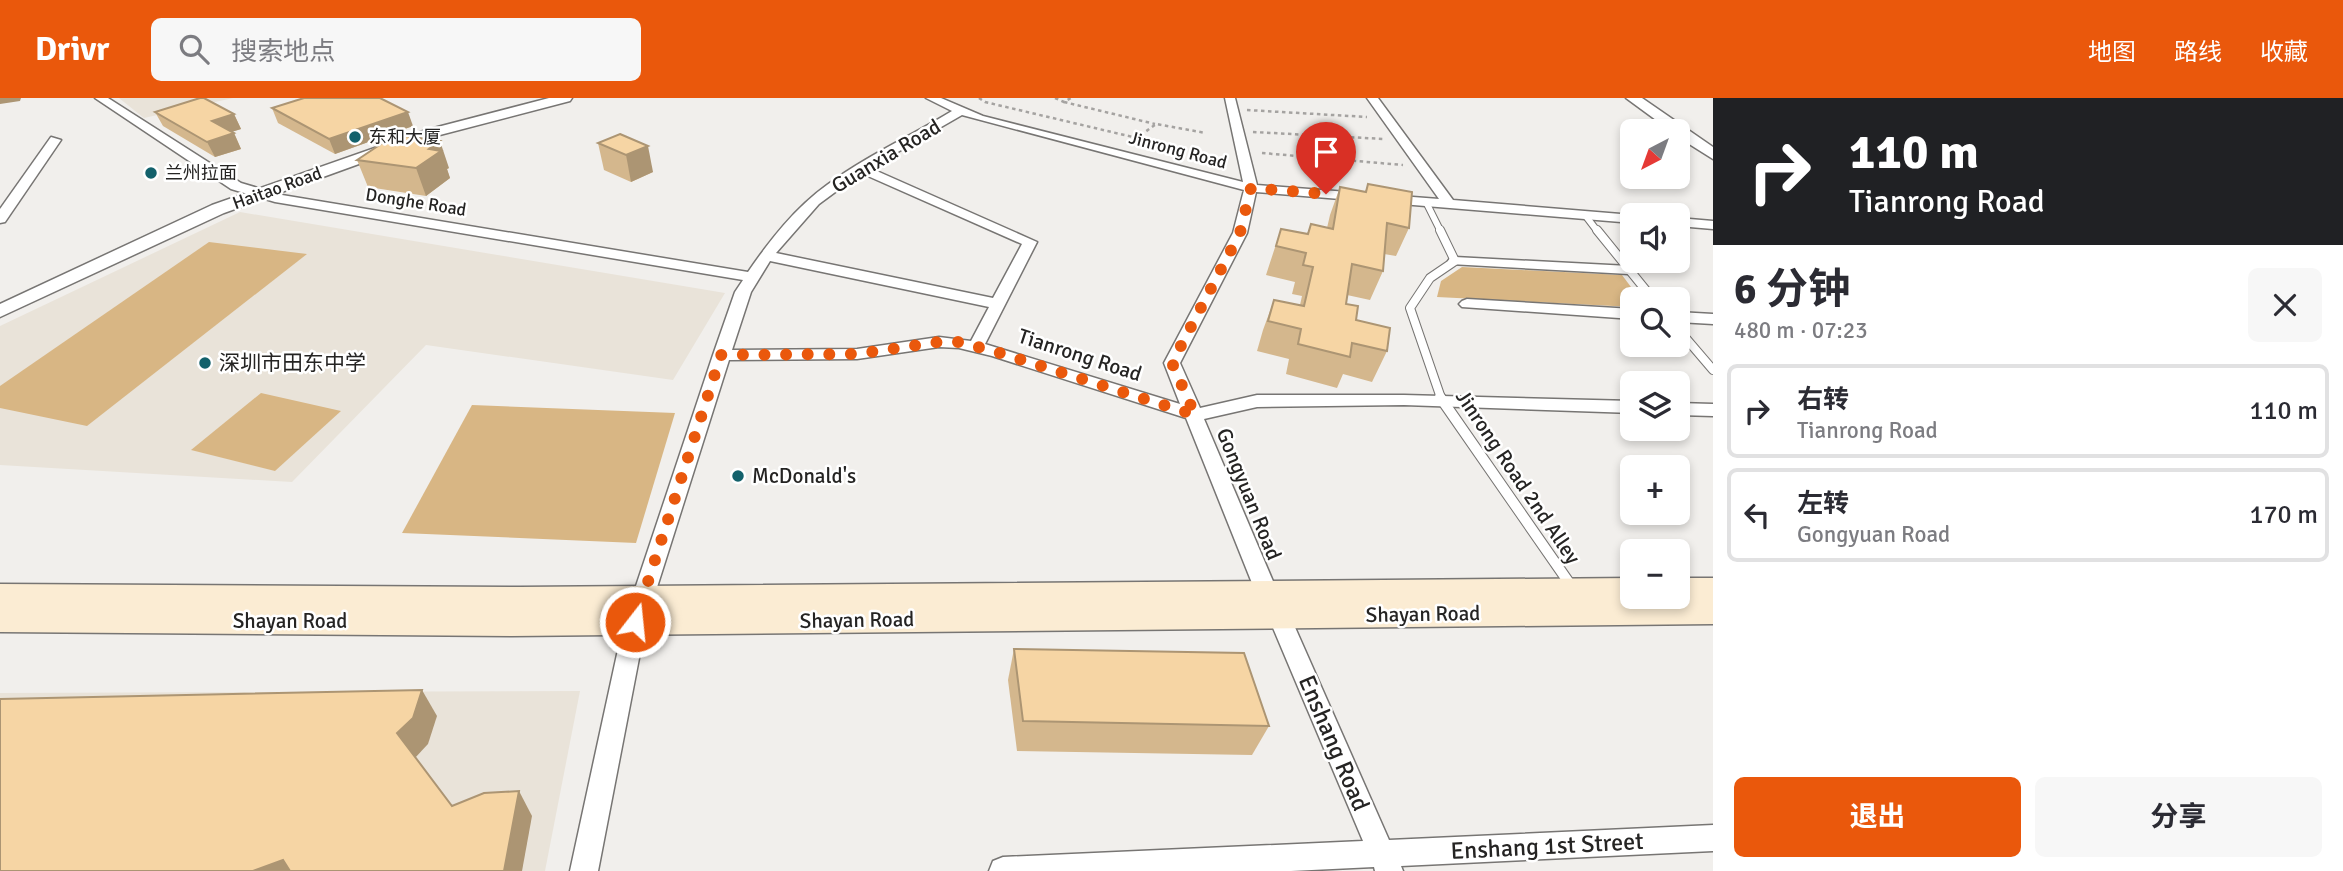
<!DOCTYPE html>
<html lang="zh">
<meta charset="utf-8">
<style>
body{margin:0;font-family:Signika,"Noto Sans SC",sans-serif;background:#f7f7f7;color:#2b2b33;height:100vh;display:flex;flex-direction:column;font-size:26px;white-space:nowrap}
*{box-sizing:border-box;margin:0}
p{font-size:23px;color:#7c7c81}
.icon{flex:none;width:38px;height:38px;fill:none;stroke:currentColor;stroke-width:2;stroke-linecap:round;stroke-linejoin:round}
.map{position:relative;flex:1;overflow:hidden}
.sheet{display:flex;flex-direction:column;background:#fff;width:630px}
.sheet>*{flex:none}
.top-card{background:#202124;color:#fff;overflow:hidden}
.needle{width:46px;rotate:221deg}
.fabs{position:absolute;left:1620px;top:21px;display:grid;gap:14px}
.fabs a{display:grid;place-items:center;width:70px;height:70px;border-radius:10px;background:#fff;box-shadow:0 4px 10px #0003;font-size:35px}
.pin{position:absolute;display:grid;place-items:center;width:60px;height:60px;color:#fff;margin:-72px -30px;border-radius:50% 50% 50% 0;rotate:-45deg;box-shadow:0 0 7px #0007}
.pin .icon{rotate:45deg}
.me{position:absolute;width:77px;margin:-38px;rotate:16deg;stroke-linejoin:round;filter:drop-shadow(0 0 5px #0008)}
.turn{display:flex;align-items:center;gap:24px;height:147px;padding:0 21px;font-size:32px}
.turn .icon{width:91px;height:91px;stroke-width:2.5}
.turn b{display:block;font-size:49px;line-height:60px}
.round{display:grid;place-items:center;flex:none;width:74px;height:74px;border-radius:10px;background:#f7f7f7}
.headline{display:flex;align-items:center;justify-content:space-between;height:119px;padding:0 21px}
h1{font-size:42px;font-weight:700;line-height:52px}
.cta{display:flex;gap:14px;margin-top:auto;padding:14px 21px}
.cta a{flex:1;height:80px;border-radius:10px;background:#ea580c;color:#fff;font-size:28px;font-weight:700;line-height:80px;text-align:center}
.cta a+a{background:#f7f7f7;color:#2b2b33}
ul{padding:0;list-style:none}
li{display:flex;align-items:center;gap:21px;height:94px;margin:0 14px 10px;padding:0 7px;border:4px solid #e1e1e2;border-radius:10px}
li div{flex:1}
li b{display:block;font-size:26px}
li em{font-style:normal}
header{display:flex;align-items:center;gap:42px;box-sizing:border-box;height:98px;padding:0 35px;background:#ea580c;color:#fff}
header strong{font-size:33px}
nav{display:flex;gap:38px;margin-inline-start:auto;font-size:24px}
.search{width:490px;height:63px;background:#f7f7f7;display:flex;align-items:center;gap:18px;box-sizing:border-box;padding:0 24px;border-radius:10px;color:#7c7c81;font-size:26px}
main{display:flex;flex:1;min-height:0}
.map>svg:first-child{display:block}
.built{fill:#e9e3d9}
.green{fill:#d8b684}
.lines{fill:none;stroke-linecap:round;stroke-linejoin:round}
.service-far2-casing{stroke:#777573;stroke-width:8}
.service-far1-casing{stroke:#777573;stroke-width:10}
.service-casing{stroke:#777573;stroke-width:12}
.minor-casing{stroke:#777573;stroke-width:3}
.tertiary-casing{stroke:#777573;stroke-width:3}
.secondary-casing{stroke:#777573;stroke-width:3}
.path{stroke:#a5a3a1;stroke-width:2.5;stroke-dasharray:3.5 3.5;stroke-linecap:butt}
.service-far2{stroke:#fff;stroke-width:6}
.service-far1{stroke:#fff;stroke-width:8}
.service{stroke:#fff;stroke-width:10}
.minor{fill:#fff;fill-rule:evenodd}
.tertiary{fill:#fff;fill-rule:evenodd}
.secondary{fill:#fbecd3;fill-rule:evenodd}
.wall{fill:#d4b78d}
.shaded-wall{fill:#ac9573}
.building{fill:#f6d5a4;stroke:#ac9573;stroke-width:2}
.route{stroke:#ea580c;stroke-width:12;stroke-dasharray:0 21.6}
.poi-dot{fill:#13616b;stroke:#fff;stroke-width:2.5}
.labels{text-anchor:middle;stroke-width:5;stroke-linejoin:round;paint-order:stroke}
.far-poi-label{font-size:18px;fill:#252423;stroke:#fff;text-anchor:start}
.far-street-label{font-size:18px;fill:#252423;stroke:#fff}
.street-label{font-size:21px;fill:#252423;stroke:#fff}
.poi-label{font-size:21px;fill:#252423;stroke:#fff;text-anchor:start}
.near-street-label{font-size:24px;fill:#252423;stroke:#fff}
</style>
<header>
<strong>Drivr</strong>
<div class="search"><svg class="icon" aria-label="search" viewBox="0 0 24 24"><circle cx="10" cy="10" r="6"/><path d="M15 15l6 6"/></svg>搜索地点</div>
<nav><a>地图</a><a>路线</a><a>收藏</a></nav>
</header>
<main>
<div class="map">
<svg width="1713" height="773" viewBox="0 0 1713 773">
<rect width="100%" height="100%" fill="#f1efec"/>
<g class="built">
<polygon points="119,0 233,0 144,20"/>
<polygon points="240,114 725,195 673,282 426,247 292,384 0,367 0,228"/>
<polygon points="580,593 545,773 0,773 0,595"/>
</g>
<g class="green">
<polygon points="209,144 307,156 87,328 0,310 0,288"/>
<polygon points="1462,169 1622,177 1640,201 1633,201 1633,209 1437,199 1441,183"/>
<polygon points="261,295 341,313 275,373 191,352"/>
<polygon points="472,307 675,315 636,445 402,435"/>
</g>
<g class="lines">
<g class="service-far2-casing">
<g id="service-far2">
<polyline points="1426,104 1441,134"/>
<polyline points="1585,117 1598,134"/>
</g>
</g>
<g class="service-far1-casing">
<g id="service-far1">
<polyline points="1440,132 1455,163 1430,180 1410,210 1441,300"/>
<polyline points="1597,132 1653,201"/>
<polyline points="1678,231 1713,272"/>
</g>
</g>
<g class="service-casing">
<polyline id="service" points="1440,299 1572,489"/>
</g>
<g class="minor-casing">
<g id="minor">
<path d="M 95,0 L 108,0 L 241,85 L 282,97 L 748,174 C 770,142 795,110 827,87 C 866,58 911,38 952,13 L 926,0 L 941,0 L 983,18 L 1243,84 L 1225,0 L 1235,0 L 1257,87 L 1439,101 L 1367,0 L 1378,0 L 1453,102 L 1633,117 L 1633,125 L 1256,94 L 1247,135 L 1180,265 L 1200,310 L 1257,297 L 1404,297 L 1633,303 L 1633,315 L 1404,307 L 1257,309 L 1204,321 L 1278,495 L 1275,501 L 1267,503 L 1259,501 L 1256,495 L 1186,320 L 992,258 L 959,250 L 939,249 L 857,261 L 729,262 L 646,524 L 598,773 L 570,773 L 624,524 L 713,257 L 735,194 L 743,182 L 275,104 L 231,91 ZM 962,17 L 1244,92 L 1233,135 L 1164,265 L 1180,306 L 985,246 L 1037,144 L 870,70 ZM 861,75 L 1022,146 L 993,200 L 776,155 L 819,106 ZM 770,163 L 989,209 L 971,243 L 939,239 L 857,251 L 732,252 L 751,194 Z"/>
<polygon points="51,39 61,42 5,124 0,125 0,111"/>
<polygon points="1678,120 1713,123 1713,131 1678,128"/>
<polygon points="1455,159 1629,168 1636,172 1629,176 1450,166 1448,163 1450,160"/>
<polygon points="1467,201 1633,211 1633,221 1462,209 1459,206 1462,203"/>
<polygon points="1678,214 1713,216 1713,226 1678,224"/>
<polygon points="1678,305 1713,306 1713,318 1678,317"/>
<polygon points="1279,509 1287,512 1290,518 1389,742 1713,727 1713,753 1401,768 1403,773 1375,773 1374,769 1291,773 989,773 993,763 1003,759 1363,743 1268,518 1271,512"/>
</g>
</g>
<g class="tertiary-casing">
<g id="tertiary">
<polygon points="549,0 572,0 570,3 436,38 224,115 0,219 0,206 212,107 426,32"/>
<polygon points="1626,0 1642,0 1713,49 1713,61 1678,39 1678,33 1671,33"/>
</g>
</g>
<g class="secondary-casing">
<polygon id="secondary" points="1633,480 1633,499 1645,499 1643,501 1678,499 1678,480 1713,480 1713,526 512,538 0,534 0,486 520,489"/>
</g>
<g class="path">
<polyline points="979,0 985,4 1137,40 1156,26 1206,35"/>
<polyline points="1055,0 1064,4 1071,0"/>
<polyline points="1064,4 1155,26"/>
<polyline points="1247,12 1367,19"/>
<polyline points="1253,34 1384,41"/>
<polyline points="1262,55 1403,67"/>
</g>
<use href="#service-far2" class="service-far2"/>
<use href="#service-far1" class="service-far1"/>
<use href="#service" class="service"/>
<use href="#minor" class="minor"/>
<use href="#tertiary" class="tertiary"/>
<use href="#secondary" class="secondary"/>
</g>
<g class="wall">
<polygon points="272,10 413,28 335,56 278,25"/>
<polygon points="155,14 234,16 241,31 231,34 234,35 241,51 215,59 163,28"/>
<polygon points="620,36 653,74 631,84 604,72 598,45"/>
<polygon points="357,62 449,70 447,71 450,80 426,98 368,89"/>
<polygon points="1368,86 1409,130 1396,158 1384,156 1383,173 1370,202 1347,197 1346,206 1356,222 1387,253 1372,284 1343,276 1337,290 1286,276 1289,261 1257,253 1263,232 1274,202 1300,207 1302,198 1292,196 1295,184 1266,177 1281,131 1307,136 1311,126 1327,130 1330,117 1340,89 1365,94"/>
<polygon points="1014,551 1269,628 1252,657 1017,653 1008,582"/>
</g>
<g class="shaded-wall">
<polygon points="0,0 21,0 20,3 0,6"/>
<polygon points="408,14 413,28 335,56 329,41"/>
<polygon points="234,16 241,31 219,38 212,23"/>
<polygon points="234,35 241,51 215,59 207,44"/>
<polygon points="440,43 449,70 447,71 450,80 426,98 416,70 429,51"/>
<polygon points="648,48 653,74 631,84 626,57"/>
<polygon points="422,592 437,618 428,646 414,661 397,635"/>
<polygon points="519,693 532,718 522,773 504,773"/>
<polygon points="283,762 293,773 253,773"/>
</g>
<g class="building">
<polygon points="200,0 204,0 234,16 212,23 234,35 207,44 155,14"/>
<polygon points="304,0 380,0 408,14 329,41 272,10"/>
<polygon points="620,36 648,48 626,57 598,45"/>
<polygon points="405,38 440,43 429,51 441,53 416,70 357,62 387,42 397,44"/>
<polygon points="1368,86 1412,94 1409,130 1387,125 1383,173 1352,166 1346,206 1358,208 1356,222 1390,230 1387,253 1352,245 1350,259 1298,246 1301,231 1268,223 1274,202 1304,208 1313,169 1303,167 1306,155 1276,148 1281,131 1308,136 1311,126 1333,131 1340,89 1366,94"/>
<polygon points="1014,551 1244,555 1269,628 1023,623"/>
<polygon points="422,592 413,620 397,635 452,708 484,695 519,693 504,773 290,773 283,762 253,773 0,773 0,601"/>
</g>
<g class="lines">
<polyline class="route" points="635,524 721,257 857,256 939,244 959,244 997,254 1195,317 1172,265 1240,135 1251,90 1326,96"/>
</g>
<g class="poi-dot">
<circle cx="355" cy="39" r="7"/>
<circle cx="151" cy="75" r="7"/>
<circle cx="205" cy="265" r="7"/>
<circle cx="738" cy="378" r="7"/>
</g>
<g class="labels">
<g class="far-poi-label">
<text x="369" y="45">东和大厦</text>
<text x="165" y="81">兰州拉面</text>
</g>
<g class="far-street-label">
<text transform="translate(1178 52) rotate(15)" y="6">Jinrong Road</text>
<text transform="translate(277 90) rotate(-20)" y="6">Haitao Road</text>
<text transform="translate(416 104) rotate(9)" y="6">Donghe Road</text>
</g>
<g class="street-label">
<text transform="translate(886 58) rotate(-31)" y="7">Guanxia Road</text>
<text transform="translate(1080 257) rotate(18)" y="7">Tianrong Road</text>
<text transform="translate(1518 379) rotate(56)" y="7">Jinrong Road 2nd Alley</text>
<text transform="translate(1249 396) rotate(68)" y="7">Gongyuan Road</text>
<text transform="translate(1423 516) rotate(-1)" y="7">Shayan Road</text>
<text transform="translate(857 522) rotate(-1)" y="7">Shayan Road</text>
<text x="290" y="530">Shayan Road</text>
</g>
<g class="poi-label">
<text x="219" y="272">深圳市田东中学</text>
<text x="752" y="385">McDonald's</text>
</g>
<g class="near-street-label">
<text transform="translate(1334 645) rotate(67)" y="8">Enshang Road</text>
<text transform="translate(1547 748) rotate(-3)" y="8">Enshang 1st Street</text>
</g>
</g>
</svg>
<div class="fabs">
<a><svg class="needle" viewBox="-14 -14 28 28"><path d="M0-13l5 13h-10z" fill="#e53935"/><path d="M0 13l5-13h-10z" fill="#7c7c81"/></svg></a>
<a><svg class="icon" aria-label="sound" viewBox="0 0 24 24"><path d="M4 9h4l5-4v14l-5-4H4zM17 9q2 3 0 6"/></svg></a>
<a><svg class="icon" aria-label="search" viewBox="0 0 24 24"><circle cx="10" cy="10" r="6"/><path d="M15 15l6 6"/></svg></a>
<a><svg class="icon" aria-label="layers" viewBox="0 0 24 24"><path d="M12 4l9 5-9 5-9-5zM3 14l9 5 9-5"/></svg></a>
<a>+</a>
<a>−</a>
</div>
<div class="pin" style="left:1326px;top:96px;background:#d93025"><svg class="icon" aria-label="arrive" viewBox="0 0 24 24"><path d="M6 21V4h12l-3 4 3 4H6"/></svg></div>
<svg class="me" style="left:635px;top:524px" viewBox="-20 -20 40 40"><circle r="17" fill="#ea580c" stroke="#fff" stroke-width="3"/><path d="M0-11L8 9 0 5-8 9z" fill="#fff"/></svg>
</div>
<section class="sheet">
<div class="top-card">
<div class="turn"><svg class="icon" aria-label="right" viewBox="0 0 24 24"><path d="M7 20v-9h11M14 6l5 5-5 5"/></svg><div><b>110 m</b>Tianrong Road</div></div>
</div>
<div class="headline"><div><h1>6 分钟</h1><p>480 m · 07:23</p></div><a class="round"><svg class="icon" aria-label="close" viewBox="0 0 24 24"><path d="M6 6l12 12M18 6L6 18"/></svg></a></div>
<ul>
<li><svg class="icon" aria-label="right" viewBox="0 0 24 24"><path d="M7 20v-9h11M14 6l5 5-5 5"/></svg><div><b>右转</b><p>Tianrong Road</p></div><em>110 m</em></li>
<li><svg class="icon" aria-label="left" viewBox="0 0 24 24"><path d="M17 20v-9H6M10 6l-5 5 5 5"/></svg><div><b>左转</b><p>Gongyuan Road</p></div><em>170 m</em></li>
</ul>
<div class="cta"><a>退出</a><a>分享</a></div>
</section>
</main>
